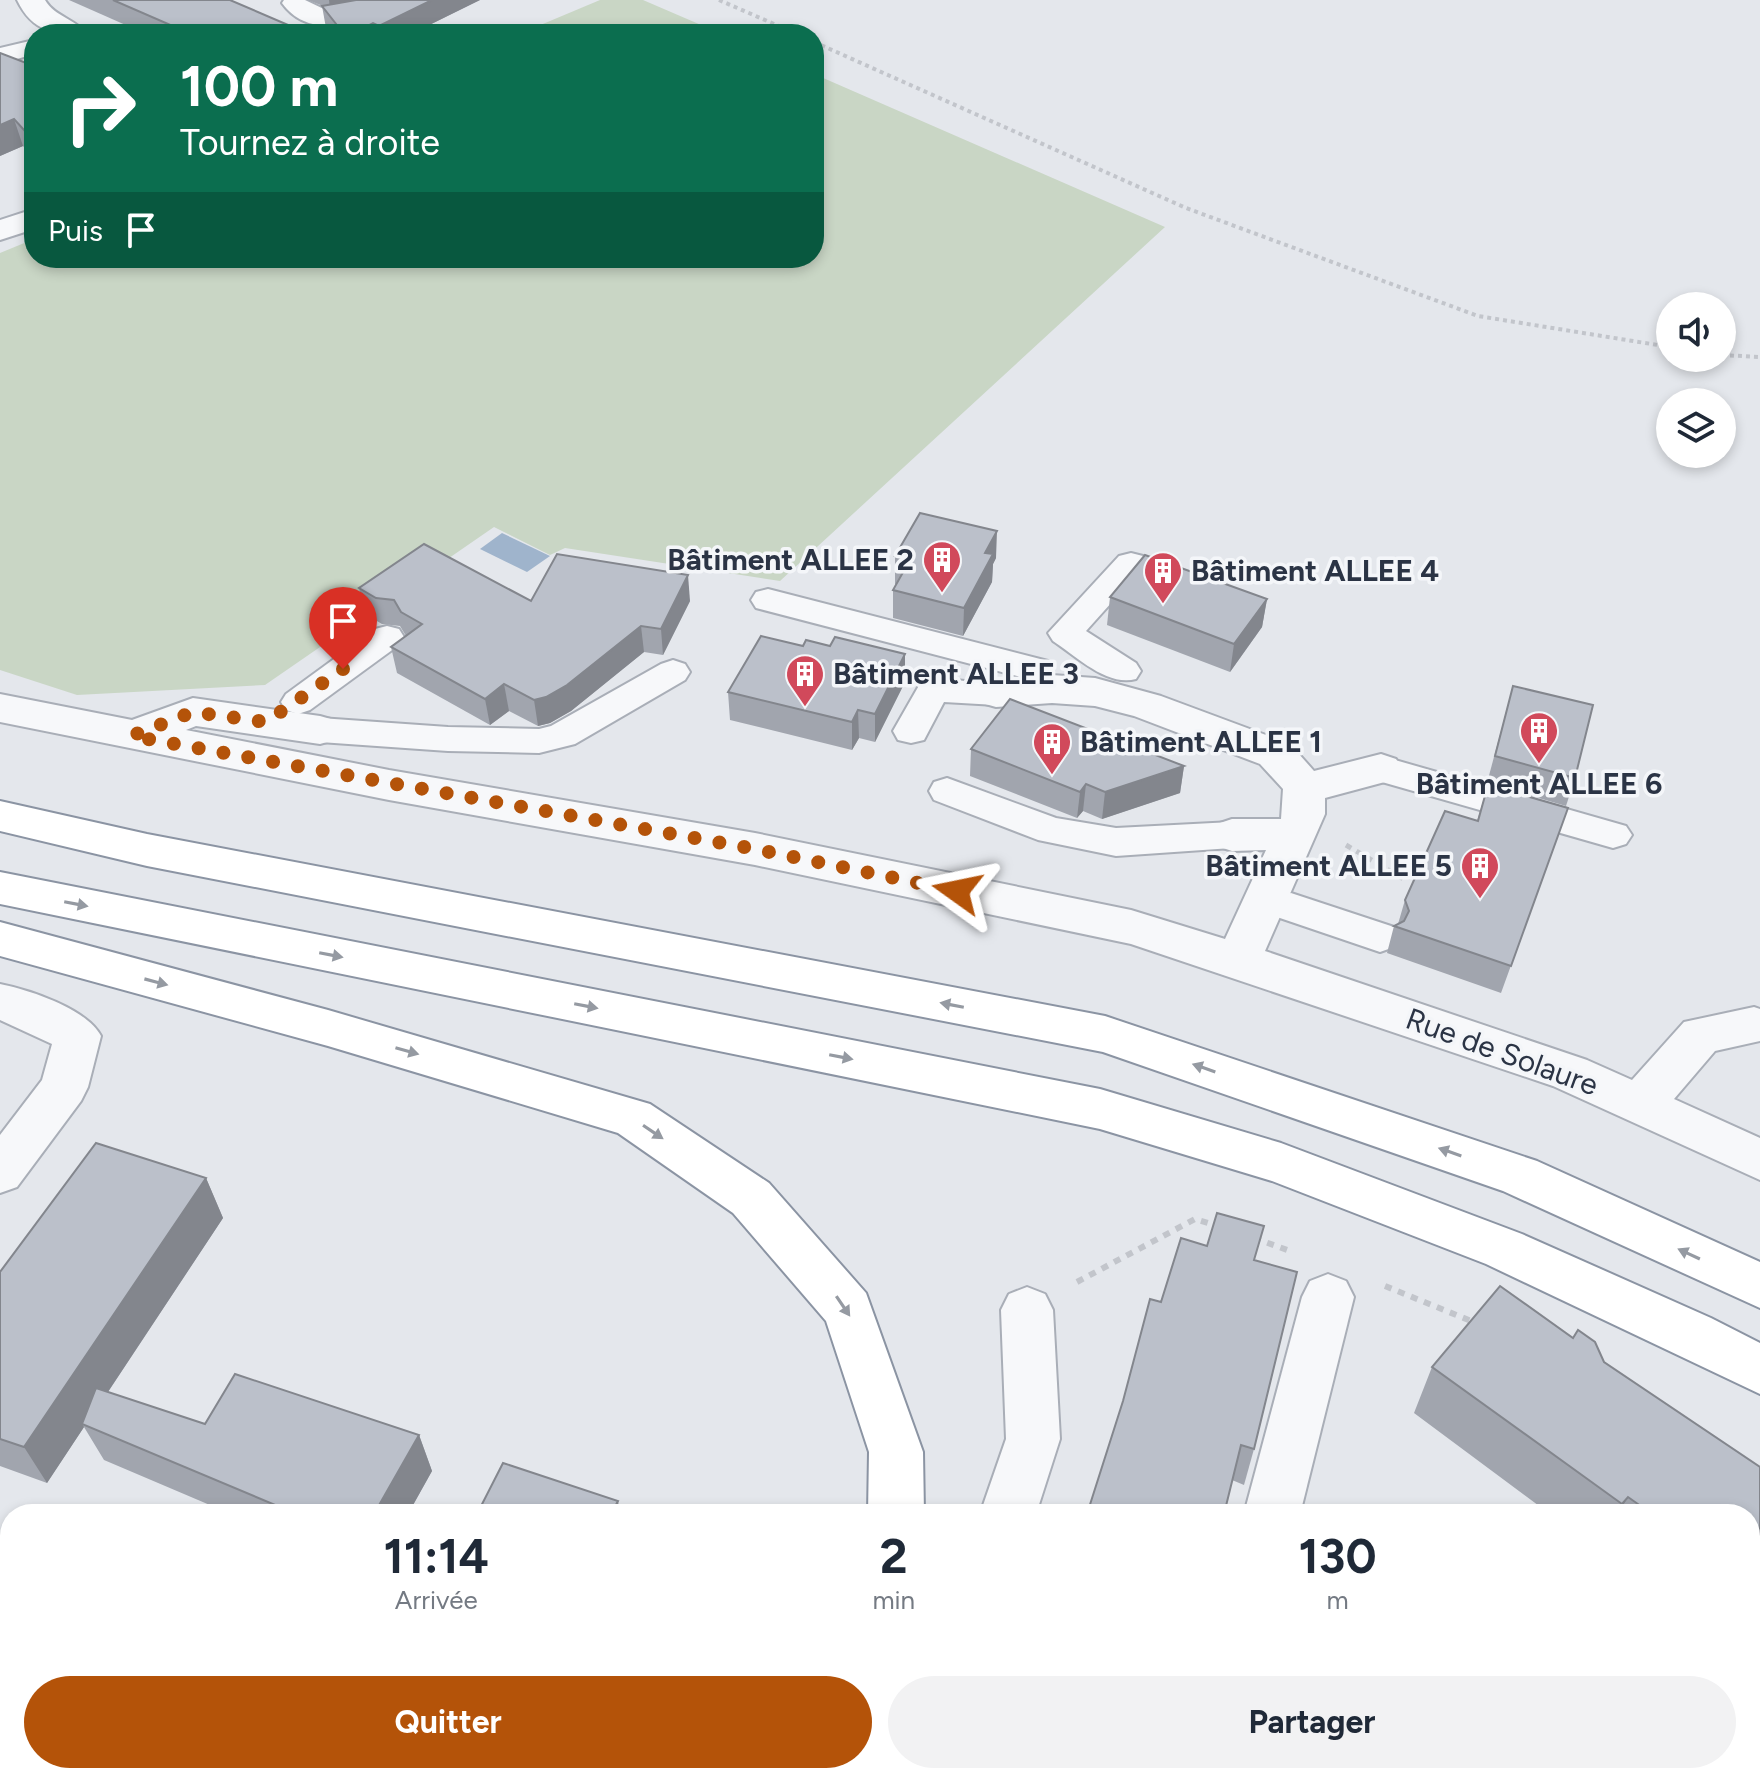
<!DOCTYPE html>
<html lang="fr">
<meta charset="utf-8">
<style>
body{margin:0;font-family:Figtree,sans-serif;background:#f2f2f3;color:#1f2937;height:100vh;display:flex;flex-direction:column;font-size:30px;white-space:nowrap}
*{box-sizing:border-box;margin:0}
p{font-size:26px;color:#747a83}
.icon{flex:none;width:44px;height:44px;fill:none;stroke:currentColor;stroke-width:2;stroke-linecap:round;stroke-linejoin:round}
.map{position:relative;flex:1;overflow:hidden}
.details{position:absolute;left:0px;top:1504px;width:1760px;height:280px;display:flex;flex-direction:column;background:#fff;border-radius:32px 32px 0 0;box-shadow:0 4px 12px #0003}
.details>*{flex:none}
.top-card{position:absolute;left:24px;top:24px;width:800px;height:244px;border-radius:32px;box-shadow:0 4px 12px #0003;background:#0b6e4f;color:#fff;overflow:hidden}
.fabs{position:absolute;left:1656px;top:292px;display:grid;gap:16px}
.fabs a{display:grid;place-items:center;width:80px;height:80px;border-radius:50%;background:#fff;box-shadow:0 4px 12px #0003;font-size:40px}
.pin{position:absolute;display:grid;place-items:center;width:68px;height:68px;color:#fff;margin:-82px -34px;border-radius:50% 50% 50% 0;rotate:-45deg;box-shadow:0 0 8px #0007}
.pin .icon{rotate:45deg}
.me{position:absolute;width:88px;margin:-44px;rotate:282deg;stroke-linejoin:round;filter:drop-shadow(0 0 6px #0008)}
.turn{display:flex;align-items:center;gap:28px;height:168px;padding:0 24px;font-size:36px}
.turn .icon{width:104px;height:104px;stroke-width:2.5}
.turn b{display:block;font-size:56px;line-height:68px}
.then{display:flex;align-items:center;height:76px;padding:0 24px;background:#0003;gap:16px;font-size:30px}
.eta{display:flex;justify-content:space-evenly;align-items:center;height:136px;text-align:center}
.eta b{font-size:48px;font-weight:700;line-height:56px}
.action{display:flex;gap:16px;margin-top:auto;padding:16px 24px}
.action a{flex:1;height:92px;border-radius:48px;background:#b45309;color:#fff;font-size:32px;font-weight:700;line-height:92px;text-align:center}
.action a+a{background:#f2f2f3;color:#1f2937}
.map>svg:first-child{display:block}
.green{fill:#c9d6c5}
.water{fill:#9fb4cc}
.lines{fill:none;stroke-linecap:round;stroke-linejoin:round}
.lane-casing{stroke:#a9aeb7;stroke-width:4}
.street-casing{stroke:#a9aeb7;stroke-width:4}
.highway-casing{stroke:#8b94a3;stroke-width:4}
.path-far2{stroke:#c2c5cb;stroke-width:4;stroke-dasharray:4 4;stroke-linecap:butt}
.path-far1{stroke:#c2c5cb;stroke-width:5;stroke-dasharray:6 6;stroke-linecap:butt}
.path{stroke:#c2c5cb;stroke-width:6;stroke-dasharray:7 7;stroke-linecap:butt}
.lane{fill:#f7f8fa;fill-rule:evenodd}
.street{fill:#f7f8fa;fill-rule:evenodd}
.highway{fill:#fff;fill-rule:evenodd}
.wall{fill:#a1a5ae}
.shaded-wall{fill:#83868d}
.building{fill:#bbc0ca;stroke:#83868d;stroke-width:2}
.oneway{fill:#959aa2}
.route{stroke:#b45309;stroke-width:14;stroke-dasharray:0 25.2}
.labels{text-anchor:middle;stroke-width:7;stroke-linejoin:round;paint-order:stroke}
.poi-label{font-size:30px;font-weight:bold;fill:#2b3445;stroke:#f4f6f9;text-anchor:start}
.street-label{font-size:30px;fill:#2b3445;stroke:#f4f6f9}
</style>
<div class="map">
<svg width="1760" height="1784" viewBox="0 0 1760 1784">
<rect width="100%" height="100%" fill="#e4e7ec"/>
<g class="green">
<polygon points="600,0 643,0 722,34 519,34"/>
<polygon points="814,74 1165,227 780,581 565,548 550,555 494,527 265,685 77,695 0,670 0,253 34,239 34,258 814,258"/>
</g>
<polygon class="water" points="502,533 550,556 527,572 480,549"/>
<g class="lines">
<g class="lane-casing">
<g id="lane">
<path d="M 284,0 L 305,0 L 330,12 L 345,10 L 370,0 L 402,0 L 398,5 C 363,21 311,43 282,3 Z"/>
<polygon points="34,40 34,54 0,64 0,48"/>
<path d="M 1131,553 L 1143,556 L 1147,563 L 1086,631 L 1136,663 L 1141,671 L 1136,679 C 1107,687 1076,656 1053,641 L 1048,633 L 1119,556 Z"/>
<polygon points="768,589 1048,661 1053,669 1048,677 1036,681 756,608 751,600 756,592"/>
<polygon points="387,626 399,629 404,637 399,645 310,710 298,714 286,710 281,702 286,694 375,629"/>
<polygon points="673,660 685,664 690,672 685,680 575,744 539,753 448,751 320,742 308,739 302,730 308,721 320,718 448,727 539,729 551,726 661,664"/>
<polygon points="933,678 1008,685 1013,693 1008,701 996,705 944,702 924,740 911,743 898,740 893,731 921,682"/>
<polygon points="1381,756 1626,826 1632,835 1626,844 1613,848 1368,778 1363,769 1368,760"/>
<polygon points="947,778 1056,818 1116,828 1232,822 1245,826 1251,835 1245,844 1232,848 1116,856 1038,840 934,800 929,791 934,782"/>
<polygon points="1291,893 1394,927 1399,937 1394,947 1380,952 1277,917 1272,907 1277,897"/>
</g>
</g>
<g class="street-casing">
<g id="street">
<path d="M 17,0 L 45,0 C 55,17 76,19 87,34 C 54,34 33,33 17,0 Z"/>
<polygon points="34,209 34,229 0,240 0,220"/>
<polygon points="1052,675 1095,678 1161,696 1290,744 1314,771 1381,754 1396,759 1402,769 1396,779 1325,798 1325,814 1265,951 1587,1060 1632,1080 1684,1022 1754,1007 1760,1009 1760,1041 1715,1051 1674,1099 1760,1138 1760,1180 1553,1086 1131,944 755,865 389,800 0,722 0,694 132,720 193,698 320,716 334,720 340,730 334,740 320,744 196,726 186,730 389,770 755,833 1131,910 1225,939 1266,850 1232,851 1217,846 1211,835 1217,824 1232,819 1281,819 1283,789 1260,764 1134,716 1095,706 1052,703 996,707 982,703 976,693 982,683"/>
<path d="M 0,984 C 30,990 87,1009 101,1036 L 88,1087 L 81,1101 L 17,1187 L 0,1193 L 0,1135 L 42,1080 L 52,1044 L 0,1020 Z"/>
<polygon points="1328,1274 1346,1281 1354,1297 1300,1514 1244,1514 1302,1297 1310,1281"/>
<polygon points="1027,1287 1045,1294 1053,1310 1060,1439 1036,1514 980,1514 1006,1439 1001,1310 1009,1294"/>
<polygon points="0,1553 10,1556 10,1612 0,1608"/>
<polygon points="448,1774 529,1774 533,1784 452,1784"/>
<polygon points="892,1774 952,1774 949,1784 889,1784"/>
<polygon points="1181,1774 1285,1774 1289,1784 1180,1784"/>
</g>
</g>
<g class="highway-casing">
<g id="highway">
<polygon points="0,801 147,834 1105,1016 1537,1161 1760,1262 1760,1308 1503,1191 1103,1052 147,866 0,831"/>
<polygon points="0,872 1100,1089 1281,1143 1522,1234 1711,1318 1760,1343 1760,1394 1486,1264 1272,1181 1100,1129 0,904"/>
<polygon points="0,922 328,1010 650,1104 769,1183 866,1293 923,1452 924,1514 868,1514 869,1452 826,1321 733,1213 618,1133 328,1046 0,956"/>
<polygon points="812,1774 872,1774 869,1784 809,1784"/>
</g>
</g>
<g class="path-far2">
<polyline points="719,0 797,34"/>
<polyline points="814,42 1186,208 1478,316 1670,347"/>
<polyline points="1722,355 1760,357"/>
</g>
<polyline class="path-far1" points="1346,845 1407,881"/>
<g class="path">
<polyline points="1254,1238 1293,1252"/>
<polyline points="1077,1282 1195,1219 1218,1226"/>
<polyline points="1385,1286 1476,1323"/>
</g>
<use href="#lane" class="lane"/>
<use href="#street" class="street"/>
<use href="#highway" class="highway"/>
</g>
<g class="wall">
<polygon points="69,0 230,0 309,34 146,34"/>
<polygon points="308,0 480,0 411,34 331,34 326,28 322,6 323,6"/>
<polygon points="0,53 34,66 34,158 23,146 0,156"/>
<polygon points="895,556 996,558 993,564 992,582 963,636 893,618 893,590 897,584 895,584"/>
<polygon points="359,588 531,601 690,601 663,655 644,652 571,711 550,723 538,726 509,711 490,725 397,673 391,647 406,636 400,626 382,624 365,614"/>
<polygon points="1110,597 1267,599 1262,627 1230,672 1107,625"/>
<polygon points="803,646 830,646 905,654 905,682 875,742 859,738 852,750 730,720 728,692"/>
<polygon points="1513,686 1575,778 1566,806 1487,783"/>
<polygon points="971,749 1184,766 1180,793 1102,819 1083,811 1077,818 970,776"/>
<polygon points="1488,785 1568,808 1501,993 1387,953 1394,926 1398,924 1405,900 1477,821"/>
<polygon points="206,1178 223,1218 108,1392 205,1424 419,1435 432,1471 408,1514 231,1514 104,1460 84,1427 47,1483 0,1466 0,1272"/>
<polygon points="1207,1246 1255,1260 1254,1449 1244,1485 1232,1480 1161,1302"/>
<polygon points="1604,1362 1760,1467 1760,1658 1750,1651 1750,1514 1550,1514 1414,1413 1432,1367"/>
</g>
<g class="shaded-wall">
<polygon points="329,0 360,0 330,9"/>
<polygon points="432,0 480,0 411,34 381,34 379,26"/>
<polygon points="373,23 375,34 352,34"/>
<polygon points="14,119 23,146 0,156 0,125"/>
<polygon points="997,531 996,558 993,564 992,582 963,636 964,608 985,553"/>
<polygon points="688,575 690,601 663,655 661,629"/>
<polygon points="1267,599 1262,627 1230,672 1234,644"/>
<polygon points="641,626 644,652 571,711 550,723 538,726 534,700"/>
<polygon points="905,654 905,682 875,742 875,714"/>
<polygon points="504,684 509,711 490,725 485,699"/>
<polygon points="858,710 859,738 852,750 852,722"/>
<polygon points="1184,766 1180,793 1102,819 1105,792"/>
<polygon points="1086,784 1083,811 1077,818 1080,792"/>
<polygon points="206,1178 223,1218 86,1425 82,1424 84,1427 47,1483 24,1447"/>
<polygon points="419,1435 432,1471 408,1514 374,1514"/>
<polygon points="1628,1497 1618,1514 1616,1514 1622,1504"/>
<polygon points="618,1501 620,1514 611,1514"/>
<polygon points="5,1733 10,1738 10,1774 11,1774 5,1784 0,1784 0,1741"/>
</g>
<g class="building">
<polygon points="113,0 230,0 309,34 191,34"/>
<polygon points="356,0 432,0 379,26 373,23 352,34 344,34 322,6"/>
<polygon points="0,53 34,66 34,141 14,119 0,125"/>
<polygon points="920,513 997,531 985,553 993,554 964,608 893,590 910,560 895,556"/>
<polygon points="424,544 531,601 557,554 688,575 661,629 641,626 567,685 546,697 534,700 504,684 485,699 391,647 422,624 401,612 394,600 376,598 359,588"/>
<polygon points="1145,555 1267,599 1234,644 1110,597"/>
<polygon points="761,636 803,646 806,640 830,646 835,637 905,654 875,714 858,710 852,722 728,692"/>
<polygon points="1513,686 1593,705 1575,778 1495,756"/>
<polygon points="1010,699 1184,766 1105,792 1086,784 1080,792 971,749"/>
<polygon points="1488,785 1568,808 1511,966 1394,926 1404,921 1409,911 1405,900 1445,811 1478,821"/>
<polygon points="96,1143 206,1178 24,1447 0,1439 0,1272"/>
<polygon points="1217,1213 1264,1226 1254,1260 1297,1272 1254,1449 1241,1445 1224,1514 1087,1514 1123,1401 1150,1299 1161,1302 1181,1238 1207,1246"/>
<polygon points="1500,1286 1573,1338 1578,1330 1595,1342 1604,1362 1760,1467 1760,1593 1750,1586 1750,1514 1652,1514 1628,1497 1622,1504 1432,1367"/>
<polygon points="235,1374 419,1435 374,1514 291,1514 292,1512 82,1424 96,1388 205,1424"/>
<polygon points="503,1463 618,1501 611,1514 477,1514"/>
<polygon points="0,1673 10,1677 10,1734 5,1733 0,1741"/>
<polygon points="1021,1774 1172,1774 1170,1784 1018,1784"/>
<polygon points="260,1775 284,1784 255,1784"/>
</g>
<defs><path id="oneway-solid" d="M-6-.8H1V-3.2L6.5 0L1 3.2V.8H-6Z" transform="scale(2)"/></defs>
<g class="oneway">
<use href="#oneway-solid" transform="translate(76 904) rotate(11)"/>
<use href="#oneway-solid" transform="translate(331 955) rotate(11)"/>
<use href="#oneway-solid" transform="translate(156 982) rotate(15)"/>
<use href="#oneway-solid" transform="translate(952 1005) rotate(-169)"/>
<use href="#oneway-solid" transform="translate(586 1006) rotate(11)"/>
<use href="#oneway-solid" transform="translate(407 1051) rotate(16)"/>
<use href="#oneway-solid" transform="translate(841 1057) rotate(11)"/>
<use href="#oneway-solid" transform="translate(1204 1068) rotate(-161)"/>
<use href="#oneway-solid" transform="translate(653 1132) rotate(34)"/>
<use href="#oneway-solid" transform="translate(1450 1152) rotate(-161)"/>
<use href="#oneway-solid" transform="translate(1689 1254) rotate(-155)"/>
<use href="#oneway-solid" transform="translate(843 1306) rotate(56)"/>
</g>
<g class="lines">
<polyline class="route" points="343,669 266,722 193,712 131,736 755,849 957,891"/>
</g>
<defs>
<g id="building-pin" transform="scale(2)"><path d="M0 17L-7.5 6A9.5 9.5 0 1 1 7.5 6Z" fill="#d1495b" stroke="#f4f6f9"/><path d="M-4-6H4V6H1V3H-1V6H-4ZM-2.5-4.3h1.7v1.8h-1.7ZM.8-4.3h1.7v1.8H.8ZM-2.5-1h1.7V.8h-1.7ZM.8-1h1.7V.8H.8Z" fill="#fff"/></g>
</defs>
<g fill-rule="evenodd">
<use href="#building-pin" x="942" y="560"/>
<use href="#building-pin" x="1163" y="571"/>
<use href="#building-pin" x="805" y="674"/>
<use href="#building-pin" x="1539" y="731"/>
<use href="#building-pin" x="1052" y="742"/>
<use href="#building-pin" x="1480" y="866"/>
</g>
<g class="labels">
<g class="poi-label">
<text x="914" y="570" text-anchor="end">Bâtiment ALLEE 2</text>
<text x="1191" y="581">Bâtiment ALLEE 4</text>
<text x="833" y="684">Bâtiment ALLEE 3</text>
<text x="1080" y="752">Bâtiment ALLEE 1</text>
<text x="1539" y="794" text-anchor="middle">Bâtiment ALLEE 6</text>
<text x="1452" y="876" text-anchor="end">Bâtiment ALLEE 5</text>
</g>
<g class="street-label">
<text transform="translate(1502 1052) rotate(20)" y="10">Rue de Solaure</text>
</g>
</g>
</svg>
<div class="fabs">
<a><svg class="icon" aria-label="sound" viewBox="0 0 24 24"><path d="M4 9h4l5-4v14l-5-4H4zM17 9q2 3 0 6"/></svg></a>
<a><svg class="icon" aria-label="layers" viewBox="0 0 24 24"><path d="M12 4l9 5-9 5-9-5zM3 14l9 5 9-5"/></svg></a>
</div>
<div class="pin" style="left:343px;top:669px;background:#d93025"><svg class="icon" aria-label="arrive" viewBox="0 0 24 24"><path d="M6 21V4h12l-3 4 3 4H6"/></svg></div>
<svg class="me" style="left:957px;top:891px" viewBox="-20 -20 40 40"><path d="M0-17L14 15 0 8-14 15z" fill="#b45309" stroke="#fff" stroke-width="4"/></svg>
<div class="top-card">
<div class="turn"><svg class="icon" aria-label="right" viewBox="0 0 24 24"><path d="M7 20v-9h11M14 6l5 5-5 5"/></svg><div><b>100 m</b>Tournez à droite</div></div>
<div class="then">Puis<svg class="icon" aria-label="arrive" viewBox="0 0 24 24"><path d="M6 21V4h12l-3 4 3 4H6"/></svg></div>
</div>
<section class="details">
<div class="eta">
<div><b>11:14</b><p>Arrivée</p></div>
<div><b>2</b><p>min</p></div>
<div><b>130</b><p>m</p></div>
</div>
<div class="action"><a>Quitter</a><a>Partager</a></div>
</section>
</div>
